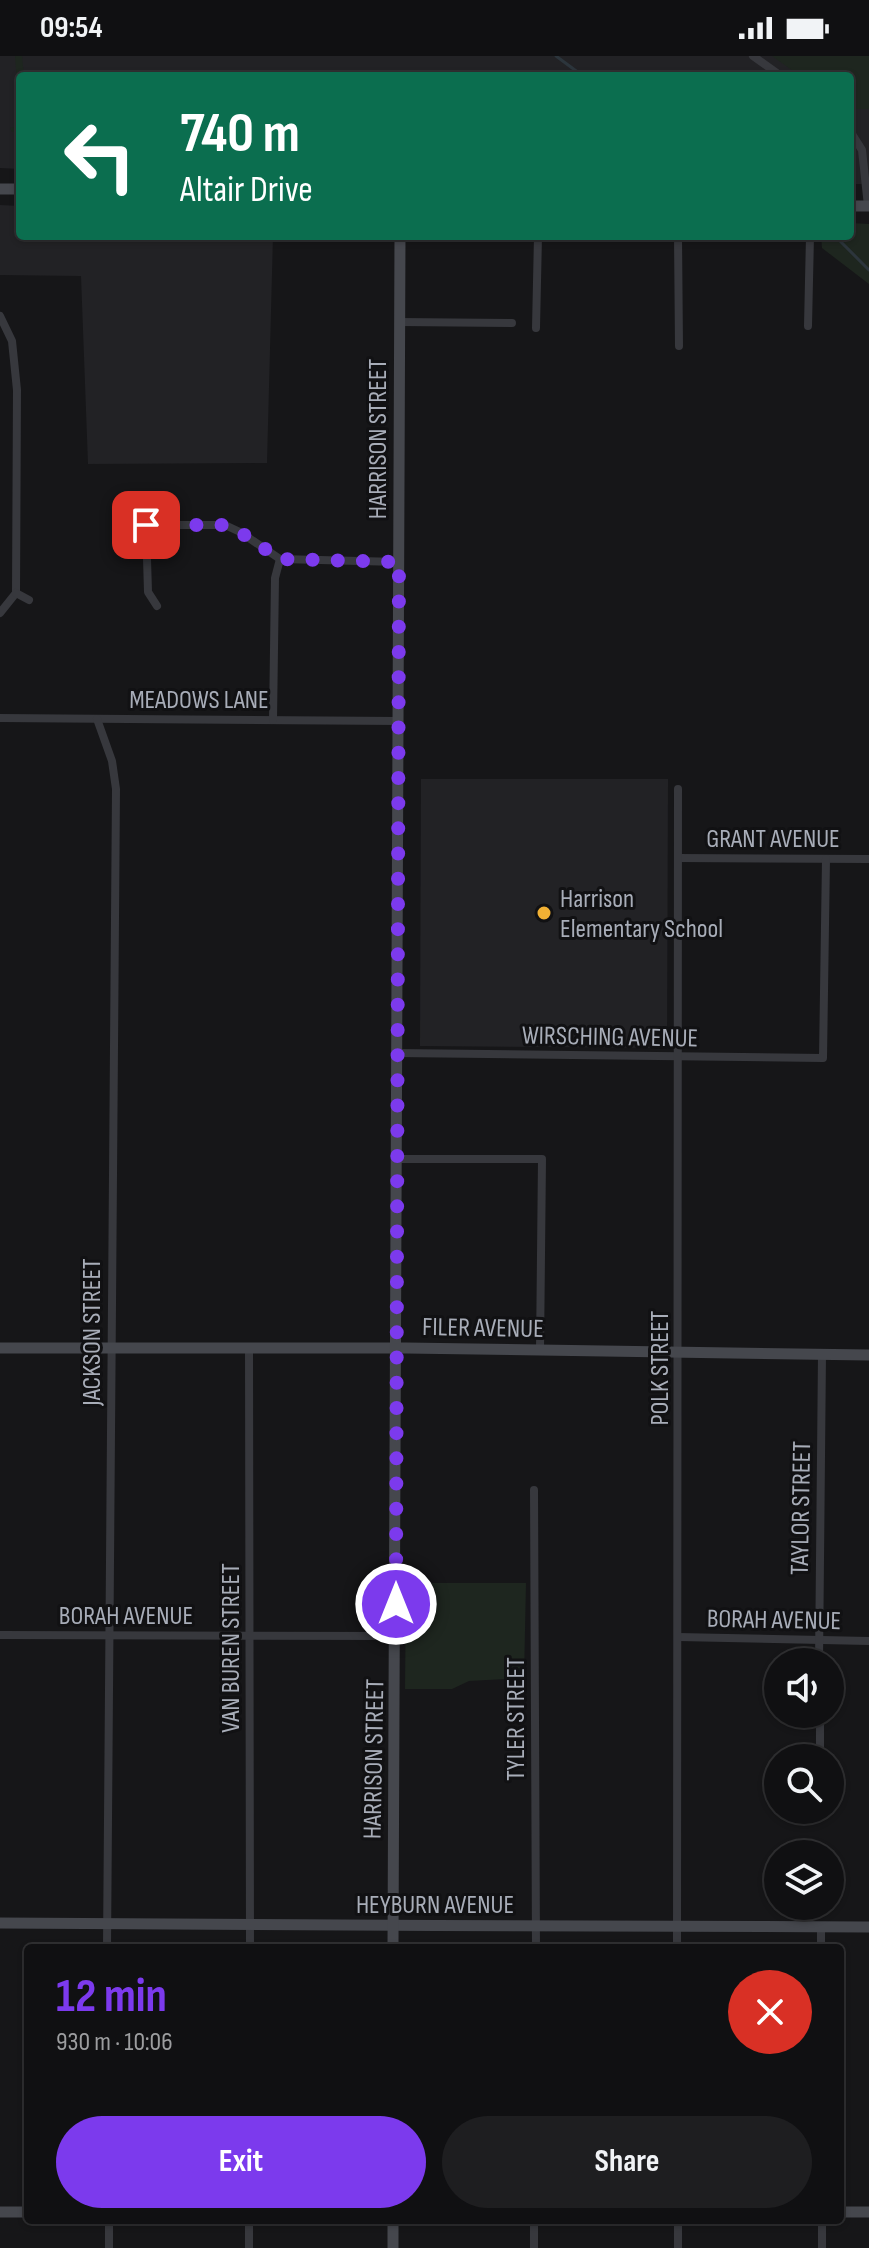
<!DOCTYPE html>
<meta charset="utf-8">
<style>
body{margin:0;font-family:"Sofia Sans Condensed",sans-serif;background:#1e1e20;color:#f1f3f6;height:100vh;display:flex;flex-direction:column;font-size:30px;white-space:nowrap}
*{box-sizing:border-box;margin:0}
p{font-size:26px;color:#9c9d9f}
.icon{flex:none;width:44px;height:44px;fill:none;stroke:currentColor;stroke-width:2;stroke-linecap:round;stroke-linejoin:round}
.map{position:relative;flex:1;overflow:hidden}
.panel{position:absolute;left:24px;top:1888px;width:820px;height:280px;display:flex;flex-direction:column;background:#101012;border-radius:8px;box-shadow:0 2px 6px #0004,0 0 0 2px #303032}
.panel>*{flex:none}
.guide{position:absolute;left:16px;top:16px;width:838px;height:168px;border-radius:8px;box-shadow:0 2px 6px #0004,0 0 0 2px #303032;background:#0b6e4f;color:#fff;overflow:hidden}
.buttons{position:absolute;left:764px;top:1592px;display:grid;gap:16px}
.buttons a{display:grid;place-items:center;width:80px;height:80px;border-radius:50%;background:#101012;box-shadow:0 2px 6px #0004,0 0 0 2px #303032;font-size:40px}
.pin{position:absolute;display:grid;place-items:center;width:68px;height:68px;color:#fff;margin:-34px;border-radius:16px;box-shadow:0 4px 12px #0006}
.me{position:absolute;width:88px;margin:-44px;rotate:0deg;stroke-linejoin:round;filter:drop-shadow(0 0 6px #0008)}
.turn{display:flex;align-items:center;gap:28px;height:168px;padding:0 32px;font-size:36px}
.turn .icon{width:104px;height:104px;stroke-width:2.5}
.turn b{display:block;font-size:56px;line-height:68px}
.round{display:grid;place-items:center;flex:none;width:84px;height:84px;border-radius:42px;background:#1e1e20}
.summary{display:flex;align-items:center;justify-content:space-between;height:136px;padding:0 32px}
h1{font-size:48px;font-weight:700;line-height:60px;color:#7c3aed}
.action{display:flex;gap:16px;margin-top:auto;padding:16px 32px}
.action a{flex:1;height:92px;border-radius:48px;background:#7c3aed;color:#fff;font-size:32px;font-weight:700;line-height:92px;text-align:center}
.action a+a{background:#1e1e20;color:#f1f3f6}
.status{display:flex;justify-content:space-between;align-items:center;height:56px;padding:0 40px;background:#101012;direction:ltr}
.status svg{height:22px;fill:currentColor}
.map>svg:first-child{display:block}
.built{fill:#222225}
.green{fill:#1e261f}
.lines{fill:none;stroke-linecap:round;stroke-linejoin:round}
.stream{stroke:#2c353c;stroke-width:3}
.street{stroke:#37383d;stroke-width:8}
.secondary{stroke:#45474d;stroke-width:11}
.route{stroke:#7c3aed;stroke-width:14;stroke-dasharray:0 25.2}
.poi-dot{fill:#f2b134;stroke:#111113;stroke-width:3}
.labels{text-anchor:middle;stroke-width:6;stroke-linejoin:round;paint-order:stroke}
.street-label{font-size:26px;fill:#a8adb8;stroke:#111113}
.poi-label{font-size:26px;fill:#a8adb8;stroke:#111113;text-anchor:start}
</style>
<div class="status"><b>09:54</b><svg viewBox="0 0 49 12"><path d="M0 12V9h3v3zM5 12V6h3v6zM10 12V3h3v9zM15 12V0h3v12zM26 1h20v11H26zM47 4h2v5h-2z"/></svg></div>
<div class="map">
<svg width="869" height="2192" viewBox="0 0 869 2192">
<rect width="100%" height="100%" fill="#161618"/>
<g class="built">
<polygon points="0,0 869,0 869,128 850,128 850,20 20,20 20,113 0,112"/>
<polygon points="0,149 20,150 20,180 273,180 267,407 88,408 81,220 0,219"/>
<polygon points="421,723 668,723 667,992 420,990"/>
</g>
<g class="green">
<polygon points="15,0 22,0 24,20 20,20 20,76 12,76 10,72 20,70"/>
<polygon points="772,0 869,0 869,53 850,53 850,20 800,20"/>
<polygon points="850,167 869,168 869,228 822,192 821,180 850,180"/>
<polygon points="406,1527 526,1527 524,1622 469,1625 452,1633 405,1633"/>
</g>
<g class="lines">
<g class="stream">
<polyline points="556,0 583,20"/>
<polyline points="835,180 869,214"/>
</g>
<g class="street">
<polyline points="753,0 781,20"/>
<polyline points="850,75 862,94 868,150"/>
<polyline points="678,180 679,290"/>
<polyline points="0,260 12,285 17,334 16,537 0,557"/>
<polyline points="399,266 512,267"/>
<polyline points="808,270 810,180"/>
<polyline points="536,272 538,180"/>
<polyline points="16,537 29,544"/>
<polyline points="157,550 148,536 146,469 225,469 240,476 280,503 399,506"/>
<polyline points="0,662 398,665"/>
<polyline points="97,663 112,705 116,733 107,1892"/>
<polyline points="273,664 275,522 280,503"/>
<polyline points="678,802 869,803"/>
<polyline points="395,997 823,1002 826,803"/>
<polyline points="396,1103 542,1103 540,1294"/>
<polyline points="249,1292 250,1892"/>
<polyline points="534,1434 536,1892"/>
<polyline points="0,1579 396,1580"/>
<polyline points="678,1581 869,1585"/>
<polyline points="819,1606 822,1298"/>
<polyline points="820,1658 820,1702"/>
<polyline points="821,1871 821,1892"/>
<polyline points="677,1892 678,733"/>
<polyline points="109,2164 109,2192"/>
<polyline points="249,2164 249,2192"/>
<polyline points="534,2164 534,2192"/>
<polyline points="678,2164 678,2192"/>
<polyline points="822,2164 822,2192"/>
</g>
<g class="secondary">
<polyline points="0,133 20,133"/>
<polyline points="850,150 869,150"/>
<polyline points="0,1292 406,1292 869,1299"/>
<path d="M 0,1867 C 290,1869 579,1870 869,1871"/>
<polyline points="393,1892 400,180"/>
<polyline points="0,2156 28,2156"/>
<polyline points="840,2156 869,2156"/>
<polyline points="393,2164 393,2192"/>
</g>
</g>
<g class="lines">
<polyline class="route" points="146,469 225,469 240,476 280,503 399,506 396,1548"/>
</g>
<circle class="poi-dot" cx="544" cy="857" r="8"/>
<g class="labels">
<g class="street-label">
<text transform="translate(377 383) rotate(-90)" y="9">HARRISON STREET</text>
<text x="199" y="652">MEADOWS LANE</text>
<text x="773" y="791">GRANT AVENUE</text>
<text transform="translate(610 980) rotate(1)" y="9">WIRSCHING AVENUE</text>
<text transform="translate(483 1271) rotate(1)" y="9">FILER AVENUE</text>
<text transform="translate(91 1276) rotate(-90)" y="9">JACKSON STREET</text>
<text transform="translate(659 1312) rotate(-90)" y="9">POLK STREET</text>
<text transform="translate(800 1452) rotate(-89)" y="9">TAYLOR STREET</text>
<text x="126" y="1568">BORAH AVENUE</text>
<text transform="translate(774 1563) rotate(1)" y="9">BORAH AVENUE</text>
<text transform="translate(230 1592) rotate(-90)" y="9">VAN BUREN STREET</text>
<text transform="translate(515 1663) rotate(-90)" y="9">TYLER STREET</text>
<text transform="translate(373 1703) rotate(-89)" y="9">HARRISON STREET</text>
<text x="435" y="1857">HEYBURN AVENUE</text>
</g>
<g class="poi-label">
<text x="560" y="851">Harrison<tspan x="560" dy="30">Elementary School</tspan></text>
</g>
</g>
</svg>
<div class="buttons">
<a><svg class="icon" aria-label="sound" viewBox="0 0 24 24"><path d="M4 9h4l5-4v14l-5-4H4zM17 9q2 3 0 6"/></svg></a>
<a><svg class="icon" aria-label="search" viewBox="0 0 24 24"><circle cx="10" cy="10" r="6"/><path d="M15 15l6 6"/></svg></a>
<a><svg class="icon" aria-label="layers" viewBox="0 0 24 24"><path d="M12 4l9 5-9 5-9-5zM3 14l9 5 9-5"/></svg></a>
</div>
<div class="pin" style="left:146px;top:469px;background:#d93025"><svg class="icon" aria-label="arrive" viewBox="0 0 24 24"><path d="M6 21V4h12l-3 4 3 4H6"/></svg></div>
<svg class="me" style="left:396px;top:1548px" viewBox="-20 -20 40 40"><circle r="17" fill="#7c3aed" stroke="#fff" stroke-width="3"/><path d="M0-11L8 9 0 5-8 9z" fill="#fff"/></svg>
<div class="guide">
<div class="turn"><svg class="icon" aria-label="left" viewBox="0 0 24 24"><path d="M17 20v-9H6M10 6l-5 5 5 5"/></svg><div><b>740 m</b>Altair Drive</div></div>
</div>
<section class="panel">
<div class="summary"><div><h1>12 min</h1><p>930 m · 10:06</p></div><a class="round" style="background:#d93025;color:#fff"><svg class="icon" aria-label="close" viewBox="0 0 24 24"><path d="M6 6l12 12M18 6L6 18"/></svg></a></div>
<div class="action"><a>Exit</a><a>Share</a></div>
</section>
</div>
